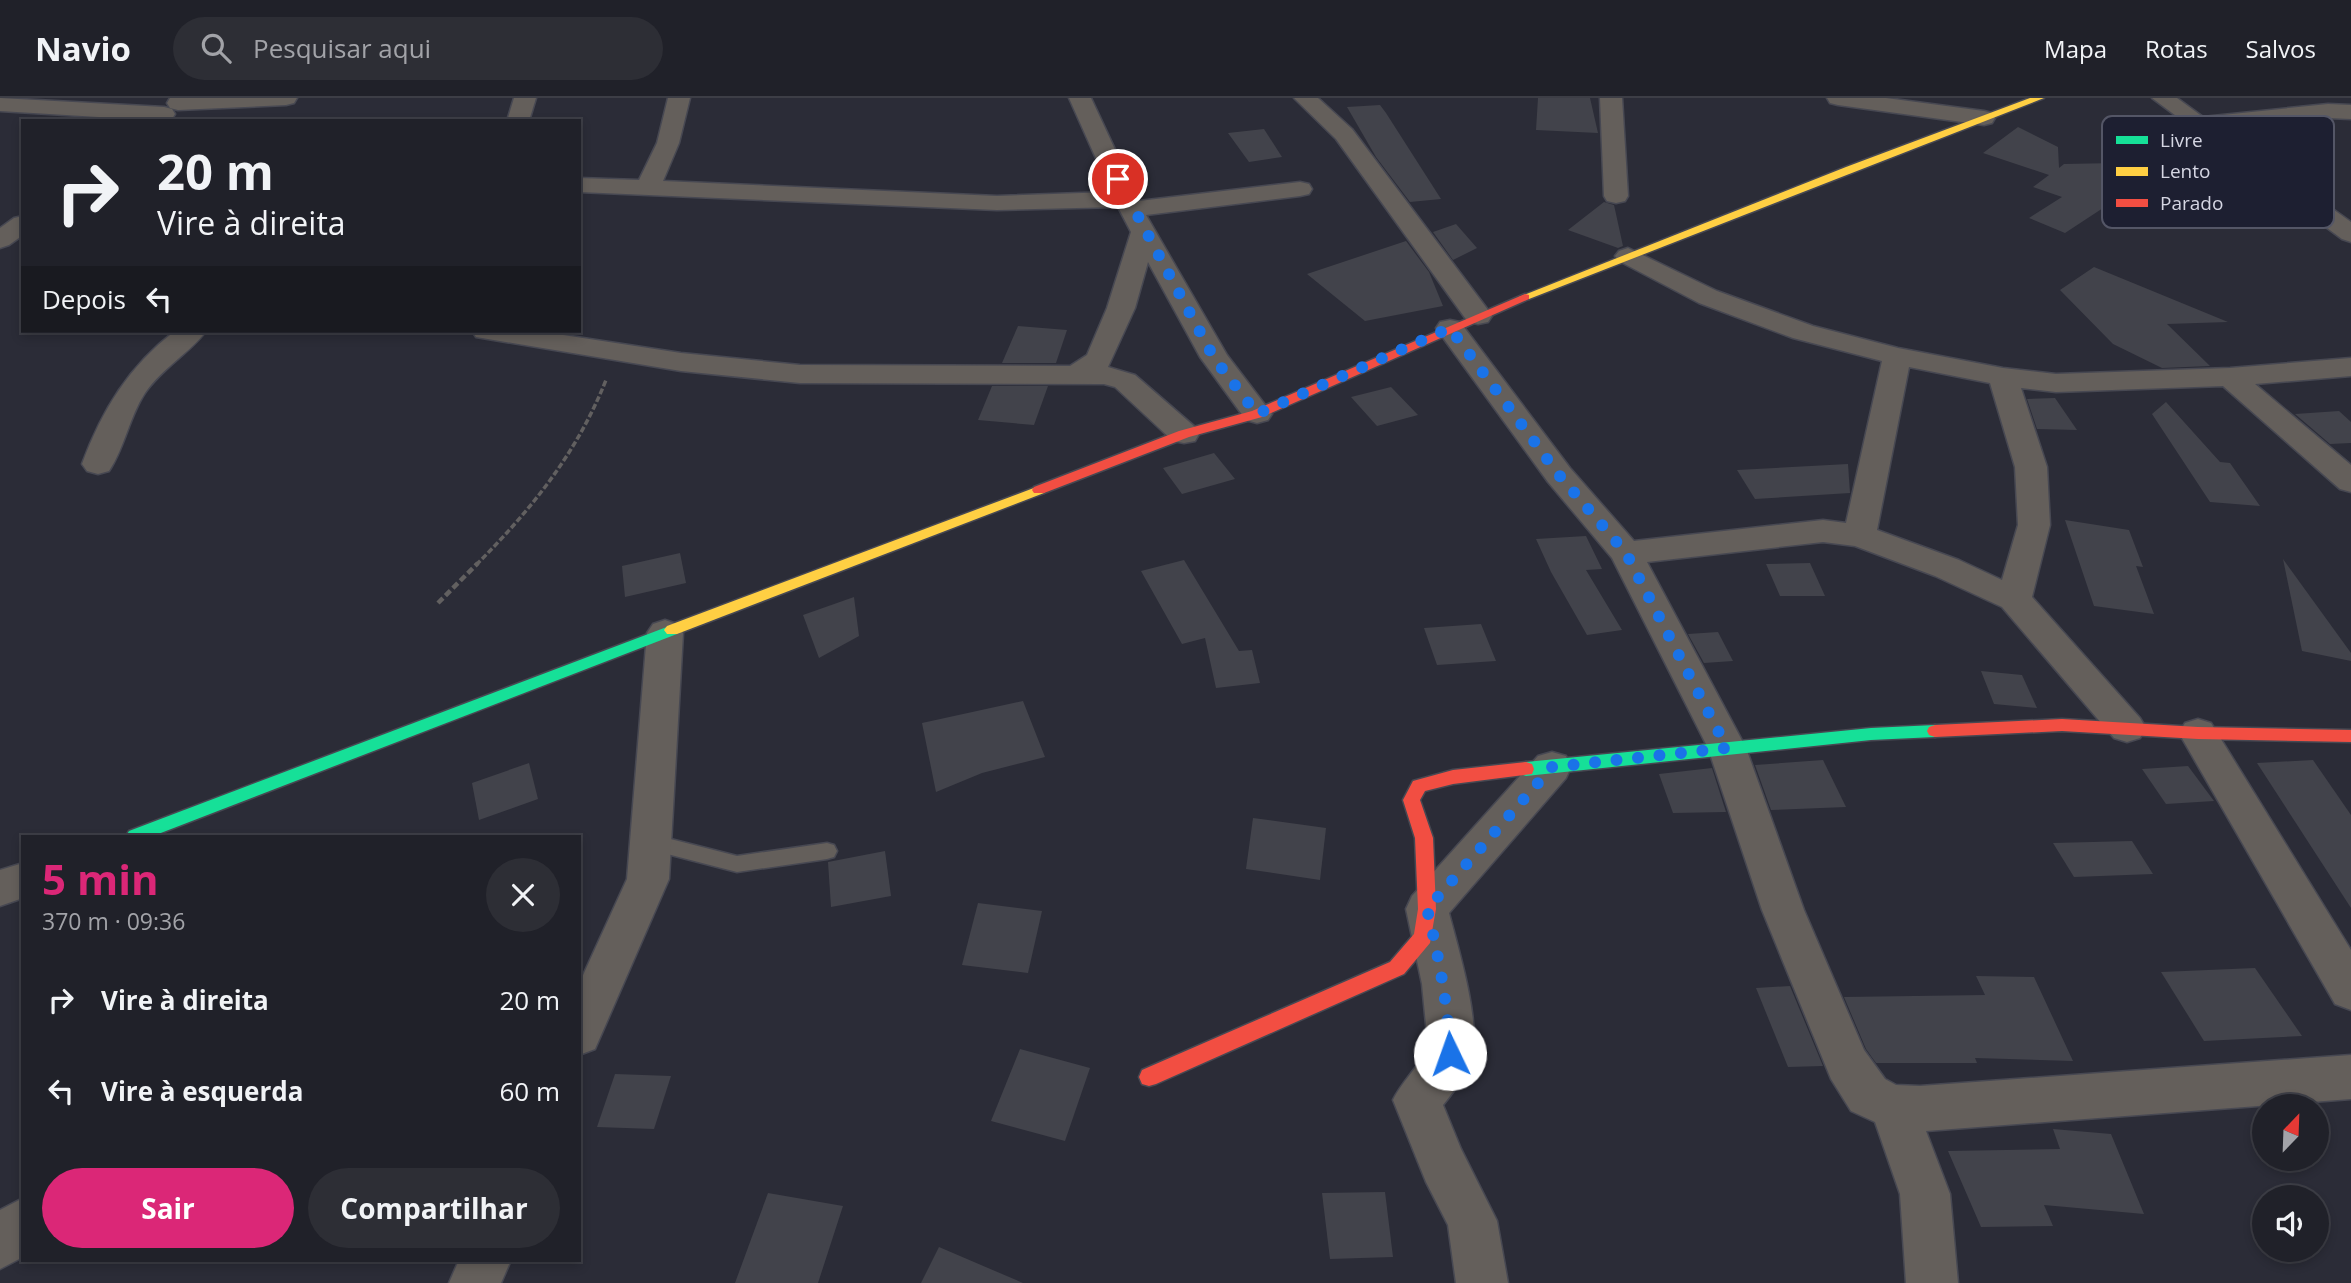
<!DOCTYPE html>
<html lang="pt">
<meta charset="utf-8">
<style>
body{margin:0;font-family:"Open Sans",sans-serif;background:#2d2e35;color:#f1f3f6;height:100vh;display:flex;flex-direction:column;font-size:26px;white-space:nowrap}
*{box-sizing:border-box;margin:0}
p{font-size:23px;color:#a2a3a8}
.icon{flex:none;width:38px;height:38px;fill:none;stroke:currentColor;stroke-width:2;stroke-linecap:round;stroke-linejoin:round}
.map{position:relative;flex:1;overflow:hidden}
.drawer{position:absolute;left:21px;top:737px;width:560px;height:427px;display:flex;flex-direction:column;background:#202129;border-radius:0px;box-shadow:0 4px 10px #0003,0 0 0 2px #3d3e46}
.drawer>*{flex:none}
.guide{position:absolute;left:21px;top:21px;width:560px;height:214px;border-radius:0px;box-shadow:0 4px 10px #0003,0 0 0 2px #3d3e46;background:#202129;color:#f1f3f6;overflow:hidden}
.needle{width:46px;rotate:23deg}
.controls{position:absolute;left:2252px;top:996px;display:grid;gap:14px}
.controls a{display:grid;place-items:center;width:77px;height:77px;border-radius:50%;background:#202129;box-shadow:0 4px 10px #0003,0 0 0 2px #3d3e46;font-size:35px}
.pin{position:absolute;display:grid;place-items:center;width:60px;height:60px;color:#fff;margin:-30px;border:4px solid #fff;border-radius:50%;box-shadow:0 2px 7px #0007}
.me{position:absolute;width:77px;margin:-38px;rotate:357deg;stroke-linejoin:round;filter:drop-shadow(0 0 5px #0008)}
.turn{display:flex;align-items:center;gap:24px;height:147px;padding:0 21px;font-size:32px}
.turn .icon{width:91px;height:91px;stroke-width:2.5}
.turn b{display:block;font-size:49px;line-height:60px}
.then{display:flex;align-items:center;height:66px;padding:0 21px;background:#0003;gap:14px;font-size:26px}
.round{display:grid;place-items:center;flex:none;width:74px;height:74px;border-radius:37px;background:#2d2e35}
.overview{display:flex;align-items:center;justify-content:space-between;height:119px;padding:0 21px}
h1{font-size:42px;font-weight:700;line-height:52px;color:#db2777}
.primary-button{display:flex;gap:14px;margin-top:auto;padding:14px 21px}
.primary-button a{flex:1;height:80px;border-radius:42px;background:#db2777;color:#fff;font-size:28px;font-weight:700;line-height:80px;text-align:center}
.primary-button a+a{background:#2d2e35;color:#f1f3f6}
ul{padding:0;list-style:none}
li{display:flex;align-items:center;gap:21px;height:91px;padding:0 21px}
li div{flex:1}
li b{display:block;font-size:26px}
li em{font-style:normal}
header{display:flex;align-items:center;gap:42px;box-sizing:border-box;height:98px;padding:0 35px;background:#202129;border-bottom:2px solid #3d3e46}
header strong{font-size:33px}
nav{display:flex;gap:38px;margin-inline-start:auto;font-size:24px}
.search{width:490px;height:63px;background:#2d2e35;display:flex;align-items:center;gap:18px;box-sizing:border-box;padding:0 24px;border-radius:38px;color:#a2a3a8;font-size:26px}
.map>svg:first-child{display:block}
.building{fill:#42434b}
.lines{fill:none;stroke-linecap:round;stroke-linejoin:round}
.lane-casing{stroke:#474852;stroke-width:3}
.street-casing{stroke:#474852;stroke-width:3}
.fast-casing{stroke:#474852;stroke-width:3}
.slow-casing{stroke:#474852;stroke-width:3}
.jam-casing{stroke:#474852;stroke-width:3}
.path-far1{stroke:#626060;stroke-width:3.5;stroke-dasharray:6 2.5;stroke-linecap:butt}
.path{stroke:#626060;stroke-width:4.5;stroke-dasharray:7 3.5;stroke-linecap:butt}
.lane{fill:#645f5b;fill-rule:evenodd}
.street{fill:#645f5b;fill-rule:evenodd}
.fast{fill:#16e098;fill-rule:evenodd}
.slow{fill:#ffcf43;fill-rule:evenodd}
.jam{fill:#f24e42;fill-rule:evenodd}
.route{stroke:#1a73e8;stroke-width:12;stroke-dasharray:0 21.6}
.key{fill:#1d1f31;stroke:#545666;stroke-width:2}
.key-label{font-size:19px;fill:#d5d6e3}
</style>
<header>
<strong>Navio</strong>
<div class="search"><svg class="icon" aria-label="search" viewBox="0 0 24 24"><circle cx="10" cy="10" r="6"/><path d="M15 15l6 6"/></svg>Pesquisar aqui</div>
<nav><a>Mapa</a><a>Rotas</a><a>Salvos</a></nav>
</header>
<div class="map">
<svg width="2351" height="1185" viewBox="0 0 2351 1185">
<rect width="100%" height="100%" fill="#2b2c37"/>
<g class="building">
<polygon points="1538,0 1590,0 1598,35 1536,32"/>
<polygon points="1380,7 1386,15 1441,101 1410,104 1376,59 1347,9"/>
<polygon points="2018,29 2058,49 2059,70 2064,66 2221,63 2163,103 2132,91 2065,135 2029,120 2062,99 2033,89 2049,77 1983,55"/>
<polygon points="1264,31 1282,59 1249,64 1228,35"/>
<polygon points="1604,104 1614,107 1623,148 1618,150 1568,132"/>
<polygon points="1456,126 1477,150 1453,162 1433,134"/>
<polygon points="1406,143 1429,174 1443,208 1365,223 1307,176"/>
<polygon points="2094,169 2228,224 2167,226 2210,268 2162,270 2113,246 2060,192"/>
<polygon points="1018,228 1067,232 1056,265 1002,265"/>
<polygon points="992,288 1048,288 1034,327 978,322"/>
<polygon points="1391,289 1418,317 1377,328 1351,299"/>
<polygon points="2055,300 2077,332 2037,331 2027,301"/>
<polygon points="2166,304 2220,364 2230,365 2260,408 2210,404 2152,316"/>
<polygon points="2339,313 2351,324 2351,345 2330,346 2295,316"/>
<polygon points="1214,355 1235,381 1182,396 1163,370"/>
<polygon points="1848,366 1850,395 1755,401 1737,372"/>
<polygon points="2065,422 2129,432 2143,469 2136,468 2154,516 2094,508"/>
<polygon points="1586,438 1602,471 1586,472 1622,532 1587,537 1551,474 1536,441"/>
<polygon points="680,455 686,485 625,499 622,468"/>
<polygon points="2283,461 2351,555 2351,563 2302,553"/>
<polygon points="1184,462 1239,553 1252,552 1260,585 1216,590 1205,540 1182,546 1141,473"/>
<polygon points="1810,465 1825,498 1780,498 1766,466"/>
<polygon points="854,499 859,538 819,560 803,517"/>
<polygon points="1481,526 1496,563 1437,567 1424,530"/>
<polygon points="1718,534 1733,563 1704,565 1688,536"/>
<polygon points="1981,573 2022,577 2037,610 1994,606"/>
<polygon points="1023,603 1045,659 982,675 936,694 922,625"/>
<polygon points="1823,662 1846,709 1771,712 1755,667"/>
<polygon points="2313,662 2351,717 2351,810 2257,665"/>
<polygon points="529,665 538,701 479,722 472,685"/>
<polygon points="2188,668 2214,703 2166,706 2142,671"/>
<polygon points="1712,670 1726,714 1673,715 1659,676"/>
<polygon points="1253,720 1326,730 1320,782 1246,771"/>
<polygon points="2132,743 2153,776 2074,779 2053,745"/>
<polygon points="885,753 891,798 831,809 828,764"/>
<polygon points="978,805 1042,813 1028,875 962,867"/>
<polygon points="2255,870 2302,938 2204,943 2161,874"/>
<polygon points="1976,878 2034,879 2073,963 1975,960 1977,965 1876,965 1866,951 1844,899 1985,897"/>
<polygon points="1790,888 1823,968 1788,969 1756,890"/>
<polygon points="1020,951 1090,970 1065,1043 991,1023"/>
<polygon points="615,976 671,978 654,1031 597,1029"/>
<polygon points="2053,1031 2111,1036 2144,1116 2044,1107 2053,1128 1981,1129 1948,1053 2060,1051"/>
<polygon points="1385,1094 1393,1159 1330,1161 1322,1095"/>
<polygon points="768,1095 843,1108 818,1185 735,1185"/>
<polygon points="939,1149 1023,1185 921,1185"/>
</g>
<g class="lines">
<g class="lane-casing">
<polygon id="lane" points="651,736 737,758 827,745 834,747 837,753 834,759 827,761 737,774 644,750 641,744 644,738"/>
</g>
<g class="street-casing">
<g id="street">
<polygon points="0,0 164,9 172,11 175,16 172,21 164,23 0,13"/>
<polygon points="170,0 297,0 294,5 286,7 178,12 170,10 167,5"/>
<polygon points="514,0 536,0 529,23 507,23"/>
<polygon points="668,0 690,0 679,45 663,83 997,98 1111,94 1069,0 1091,0 1139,103 1300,84 1309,86 1312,91 1309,96 1300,98 1146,117 1227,257 1272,316 1268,322 1257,325 1246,322 1200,259 1148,164 1135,210 1108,269 1135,277 1195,329 1199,336 1195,343 1184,345 1173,343 1115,289 1104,286 800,285 681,273 476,239 472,233 537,233 681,255 800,267 1070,268 1087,257 1107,210 1131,134 1118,109 997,112 579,94 579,80 639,82 657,45"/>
<polygon points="1294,0 1318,0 1352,31 1488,212 1492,218 1488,224 1478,226 1468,224 1336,41"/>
<polygon points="1600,0 1622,0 1628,98 1625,103 1616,105 1607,103 1604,98"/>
<polygon points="1827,0 1886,0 1984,13 1992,15 1995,20 1992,25 1984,27 1838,7 1830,5"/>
<polygon points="2152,0 2177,0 2203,19 2328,6 2351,7 2351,21 2328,20 2220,31 2351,124 2351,144 2342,141"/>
<polygon points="23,118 23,137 9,147 0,150 0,130 14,120"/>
<path d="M 1628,150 L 1717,193 L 1813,228 L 1898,250 L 2003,270 L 2056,276 L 2230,270 L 2351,260 L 2351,278 L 2255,286 L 2351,367 L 2351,394 L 2340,391 L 2223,288 L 2056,294 L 2021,290 L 2047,369 L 2050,427 L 2032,499 L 2140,620 L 2146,630 L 2140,640 L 2127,644 L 2114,640 L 2002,509 L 1935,478 L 1855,448 L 1823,444 L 1647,464 L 1746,650 L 1804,812 L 1864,952 L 1885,981 L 1896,987 L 1920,988 L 2351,957 L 2351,1001 L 1926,1033 L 1950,1096 L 1958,1185 L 1906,1185 L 1900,1096 L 1875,1024 L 1851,1013 L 1831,981 L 1762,812 L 1708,650 L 1612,460 L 1548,384 L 1436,230 L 1440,224 L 1450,222 L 1460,224 L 1570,370 L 1634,443 L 1823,422 L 1846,425 L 1882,263 L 1793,240 L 1699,205 L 1619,163 L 1615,158 L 1619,153 ZM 1909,269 L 1990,285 L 2015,369 L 2018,427 L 2002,482 L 1959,462 L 1877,432 Z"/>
<path d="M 175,233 L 206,233 C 191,254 162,270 145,295 C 129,319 125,349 109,373 L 98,376 L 87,373 L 82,366 C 102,312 129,268 175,233 Z"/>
<polygon points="665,522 677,526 683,535 669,781 595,951 579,957 579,886 627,781 647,535 653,526"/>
<polygon points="2198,621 2211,625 2351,852 2351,912 2335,906 2179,635 2185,625"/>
<path d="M 1552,654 L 1566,658 L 1571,669 L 1566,680 L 1449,815 C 1458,850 1480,921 1472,955 C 1468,975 1455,992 1443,1007 L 1461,1051 L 1497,1123 L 1508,1185 L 1456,1185 L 1448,1127 L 1426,1084 L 1393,1002 C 1402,983 1425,962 1428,947 L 1422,886 L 1406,811 L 1412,798 L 1538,658 Z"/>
<polygon points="23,765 23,800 0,808 0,772"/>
<polygon points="23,1100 23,1159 0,1171 0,1112"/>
<polygon points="459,1162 511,1162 501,1185 449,1185"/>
</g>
</g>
<g class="fast-casing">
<g id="fast">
<polygon points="672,527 677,528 680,532 677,536 153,738 126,738 129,733"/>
<polygon points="1935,627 1941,629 1943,633 1941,637 1935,639 1871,642 1526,678 1520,676 1518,671 1520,666 1526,664 1871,630"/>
</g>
</g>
<g class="slow-casing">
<g id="slow">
<polygon points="2030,0 2044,0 1529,201 1519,199 1846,69"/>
<polygon points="1039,388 1044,389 1046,392 1044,395 677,536 667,536 664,532 667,528"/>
</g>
</g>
<g class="jam-casing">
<g id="jam">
<polygon points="1525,196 1529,197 1529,201 1262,319 1189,339 1044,395 1034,395 1032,392 1034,389 1179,333 1252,313"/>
<polygon points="2062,621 2198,629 2351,632 2351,644 2198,641 2062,633 1935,639 1929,637 1927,633 1929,629 1935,627"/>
<polygon points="1526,664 1532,666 1534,671 1532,676 1453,686 1425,693 1420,702 1433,740 1436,811 1430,845 1404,876 1156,986 1149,988 1142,986 1139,979 1142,972 1390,864 1414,836 1418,811 1415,740 1403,702 1413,683 1453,672"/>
</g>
</g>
<path class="path-far1" d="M 476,467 C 531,412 577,355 606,282"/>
<polyline class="path" points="438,505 478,465"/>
<use href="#lane" class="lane"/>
<use href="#street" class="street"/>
<use href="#fast" class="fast"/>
<use href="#slow" class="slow"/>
<use href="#jam" class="jam"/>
</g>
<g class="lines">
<path class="route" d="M 1118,81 L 1214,260 L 1257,316 L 1450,230 L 1559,377 L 1626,455 L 1727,650 L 1552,669 L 1427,811 C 1439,859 1448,907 1450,956"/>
</g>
<rect x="2102" y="18" width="232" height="112" rx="10" class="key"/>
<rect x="2116" y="38" width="32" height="8" fill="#16e098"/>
<rect x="2116" y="69" width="32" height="9" fill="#ffcf43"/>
<rect x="2116" y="101" width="32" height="8" fill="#f24e42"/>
<g class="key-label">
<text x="2160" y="49">Livre</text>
<text x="2160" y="80">Lento</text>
<text x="2160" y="112">Parado</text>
</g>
</svg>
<div class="controls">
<a><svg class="needle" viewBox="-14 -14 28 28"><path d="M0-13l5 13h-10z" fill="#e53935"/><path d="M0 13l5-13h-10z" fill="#a2a3a8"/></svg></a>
<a><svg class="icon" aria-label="sound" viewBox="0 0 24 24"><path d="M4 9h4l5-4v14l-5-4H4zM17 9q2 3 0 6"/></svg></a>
</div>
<div class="pin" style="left:1118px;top:81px;background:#d93025"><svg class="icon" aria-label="arrive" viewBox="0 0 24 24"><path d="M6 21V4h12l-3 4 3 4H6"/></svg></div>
<svg class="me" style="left:1450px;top:956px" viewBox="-20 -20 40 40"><circle r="19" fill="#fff"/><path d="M0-13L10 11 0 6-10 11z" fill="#1a73e8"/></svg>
<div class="guide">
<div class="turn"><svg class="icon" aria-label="right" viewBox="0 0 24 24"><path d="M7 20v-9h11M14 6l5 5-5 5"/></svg><div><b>20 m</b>Vire à direita</div></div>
<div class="then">Depois<svg class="icon" aria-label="left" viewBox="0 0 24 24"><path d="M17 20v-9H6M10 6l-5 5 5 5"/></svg></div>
</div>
<section class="drawer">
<div class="overview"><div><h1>5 min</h1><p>370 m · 09:36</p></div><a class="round"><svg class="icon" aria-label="close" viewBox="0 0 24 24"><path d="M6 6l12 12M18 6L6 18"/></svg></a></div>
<ul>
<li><svg class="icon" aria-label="right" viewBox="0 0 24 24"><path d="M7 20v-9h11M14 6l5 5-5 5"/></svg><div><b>Vire à direita</b></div><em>20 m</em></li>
<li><svg class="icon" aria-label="left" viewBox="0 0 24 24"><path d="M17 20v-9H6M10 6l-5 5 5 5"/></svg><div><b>Vire à esquerda</b></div><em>60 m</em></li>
</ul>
<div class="primary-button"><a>Sair</a><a>Compartilhar</a></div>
</section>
</div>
